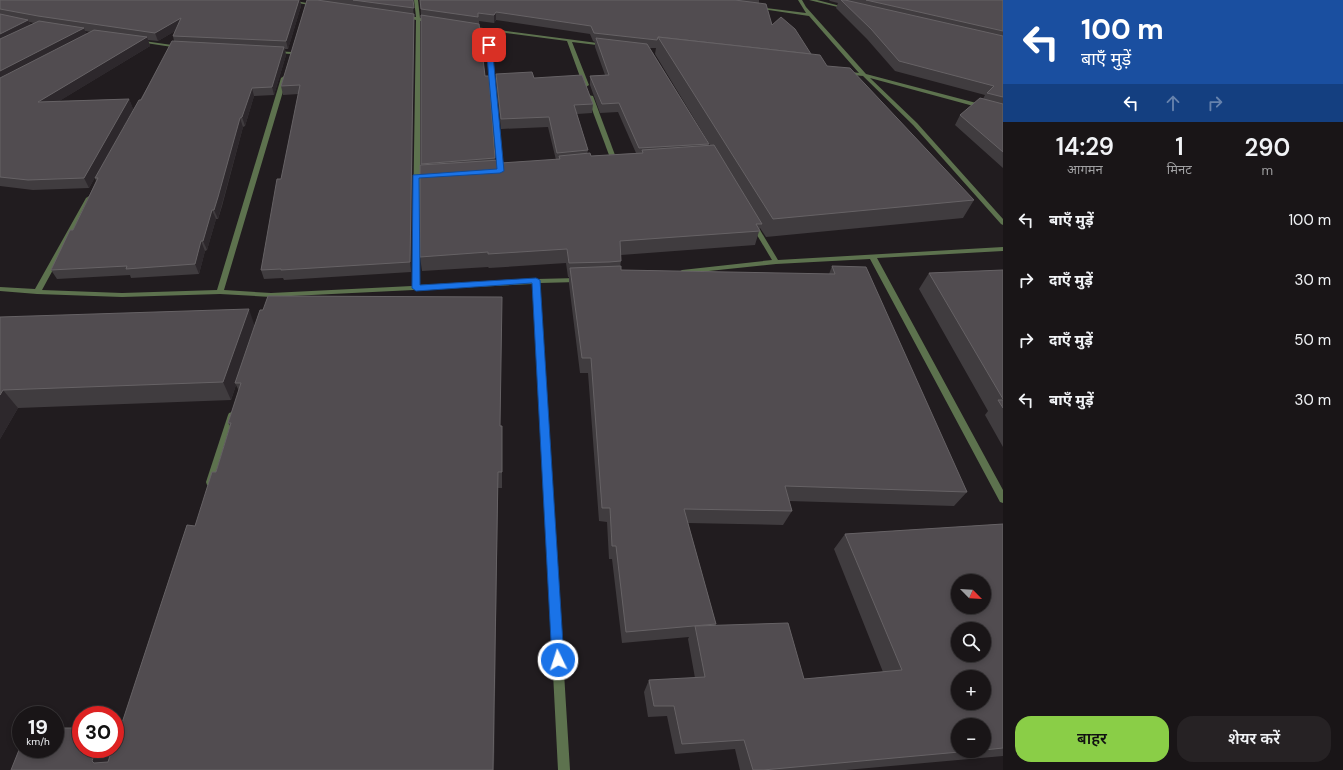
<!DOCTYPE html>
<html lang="hi">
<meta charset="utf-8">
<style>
body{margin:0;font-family:"DM Sans","Noto Sans Devanagari",sans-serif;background:#262224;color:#f1f3f6;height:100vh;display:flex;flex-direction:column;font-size:15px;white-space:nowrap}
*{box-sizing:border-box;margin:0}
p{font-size:13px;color:#9f9fa1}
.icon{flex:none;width:22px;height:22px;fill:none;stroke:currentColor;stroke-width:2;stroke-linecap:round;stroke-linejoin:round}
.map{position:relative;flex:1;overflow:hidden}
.side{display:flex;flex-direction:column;background:#191517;width:340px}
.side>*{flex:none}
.top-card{background:#1a4fa0;color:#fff;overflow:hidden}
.needle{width:26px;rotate:114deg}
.buttons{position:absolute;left:951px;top:574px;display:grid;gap:8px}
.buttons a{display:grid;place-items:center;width:40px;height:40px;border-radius:50%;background:#191517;box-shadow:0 2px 6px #0003,0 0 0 1px #373436;font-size:20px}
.speed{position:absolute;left:12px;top:706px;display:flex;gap:8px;font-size:20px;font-weight:700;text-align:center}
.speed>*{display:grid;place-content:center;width:52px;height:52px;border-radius:50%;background:#191517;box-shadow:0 2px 6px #0003,0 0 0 1px #373436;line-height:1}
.speed small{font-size:10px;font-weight:400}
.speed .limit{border:6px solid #d22;background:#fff;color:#111}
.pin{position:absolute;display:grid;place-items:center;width:34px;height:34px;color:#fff;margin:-17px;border-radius:8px;box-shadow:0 2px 6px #0006}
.me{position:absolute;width:44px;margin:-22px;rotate:356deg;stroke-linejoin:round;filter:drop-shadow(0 0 3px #0008)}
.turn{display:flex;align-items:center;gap:14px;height:84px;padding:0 12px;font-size:18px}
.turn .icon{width:52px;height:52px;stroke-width:2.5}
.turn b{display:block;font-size:28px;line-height:34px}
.lanes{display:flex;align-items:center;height:38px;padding:0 12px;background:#0003;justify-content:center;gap:20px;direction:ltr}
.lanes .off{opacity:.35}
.eta{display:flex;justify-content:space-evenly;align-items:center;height:68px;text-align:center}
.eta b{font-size:24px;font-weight:600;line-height:28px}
.primary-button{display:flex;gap:8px;margin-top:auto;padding:8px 12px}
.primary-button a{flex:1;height:46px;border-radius:16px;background:#8ace47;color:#111;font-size:16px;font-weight:600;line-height:46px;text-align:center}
.primary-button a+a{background:#262224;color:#f1f3f6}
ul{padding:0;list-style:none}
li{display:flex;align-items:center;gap:12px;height:60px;padding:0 12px}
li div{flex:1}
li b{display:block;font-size:15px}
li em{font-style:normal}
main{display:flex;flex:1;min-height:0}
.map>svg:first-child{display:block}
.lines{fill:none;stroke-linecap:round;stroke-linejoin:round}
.minor{fill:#5d724e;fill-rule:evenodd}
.wall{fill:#403c3f;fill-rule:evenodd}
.shaded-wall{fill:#2d282c}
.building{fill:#514c50;stroke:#666265;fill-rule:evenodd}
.route{fill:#1a73e8;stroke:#114b97}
</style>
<main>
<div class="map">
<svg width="1003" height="770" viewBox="0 0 1003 770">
<rect width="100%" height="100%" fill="#211c1f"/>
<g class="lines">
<g class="minor">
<polygon points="279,0 290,0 318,5 316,6"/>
<polygon points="414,0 418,0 420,18 433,21 431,22 420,21 420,174 431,173 434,175 431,177 420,178 420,285 536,279 578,278 582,280 578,282 540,283 570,770 558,770 533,284 271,297 220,294 122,297 37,294 0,291 0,287 35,289 86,198 89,196 92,198 42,290 122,293 217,290 281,78 284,76 287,78 224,290 271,293 412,286 416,20 403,17 405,16 416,17"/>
<polygon points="798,0 802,0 806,7 866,74 1003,110 1003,114 870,78 917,123 1003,219 1003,225 1001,224 913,125 863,76 843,74 842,73 845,71 859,73 809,16 756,8 758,7 806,13"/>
<polygon points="809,0 817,0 848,8 846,9"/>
<polygon points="468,26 605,44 607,45 605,46 572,42 589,85 586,87 583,85 567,41 490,31 503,170 500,172 497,170 486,30 468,28"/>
<polygon points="137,40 179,46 181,47 179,48 139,42 137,42"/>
<polygon points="273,51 292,52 294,53 292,54 275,53 273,53"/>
<polygon points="588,95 593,96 618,163 617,164 613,164 612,163 587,96"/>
<polygon points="754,223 757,225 778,260 1003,247 1003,251 877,258 1003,490 1003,503 1000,502 870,259 776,264 680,274 679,272 682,270 772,260 751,225"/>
<polygon points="232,412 235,413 236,415 214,482 213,485 210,486 207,485 206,482 228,415 229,413"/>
</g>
</g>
<g class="wall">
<path d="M 0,0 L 304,0 L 300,0 L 301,6 L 288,49 L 285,49 L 286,55 L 274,95 L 254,96 L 245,126 L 243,127 L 222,206 L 218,219 L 216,219 L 207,250 L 205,251 L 199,274 L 131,278 L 130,275 L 57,279 L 51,270 L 73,230 L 96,181 L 95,178 L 174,41 L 173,36 L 175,31 L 158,41 L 148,40 L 150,46 L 59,101 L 129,99 L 133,109 L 89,188 L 33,190 L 0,186 ZM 29,22 L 34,23 L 31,25 ZM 85,31 L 91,32 L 86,34 Z"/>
<polygon points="307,0 413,0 414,22 411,272 284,280 283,278 264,279 261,270 281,179 299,94 283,95 281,86"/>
<path d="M 420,0 L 759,0 L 759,3 L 772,25 L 827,66 L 974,200 L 963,218 L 766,237 L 760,228 L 755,245 L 621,255 L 621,261 L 620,267 L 621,270 L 829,274 L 832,266 L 967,492 L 954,506 L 789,501 L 792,511 L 783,525 L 688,523 L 716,624 L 715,626 L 804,679 L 883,672 L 834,549 L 845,534 L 1003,524 L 1003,756 L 846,770 L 740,770 L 735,749 L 675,754 L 667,716 L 648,717 L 644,692 L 649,680 L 695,678 L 688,639 L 689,637 L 622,643 L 612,559 L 609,559 L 607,522 L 599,521 L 588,373 L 580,373 L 569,284 L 569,277 L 568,277 L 566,263 L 489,268 L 488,267 L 422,271 L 420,257 L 421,15 ZM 496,20 L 590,34 L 593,41 L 595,42 L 595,47 L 605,75 L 590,76 L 590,85 L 600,113 L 618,112 L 636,153 L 591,156 L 587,154 L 588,150 L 577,114 L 592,113 L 593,104 L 534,78 L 496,74 L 496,83 L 501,129 L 548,127 L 556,160 L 501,163 L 495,160 L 489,76 L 485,76 L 479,21 L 494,23 ZM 650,48 L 656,48 L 655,54 L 710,145 L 708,145 L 709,144 ZM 984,725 L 984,751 L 958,751 Z"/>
<polygon points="829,0 1003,0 1003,168 955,125 960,115 983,99 985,95 895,71 867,39 836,8 838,3 830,1"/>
<polygon points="1003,270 1003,447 985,415 988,411 919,289 929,273"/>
<polygon points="0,317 255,325 502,426 502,488 498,488 494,770 11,770 115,749 115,736 116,737 120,729 195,526 216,472 230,426 228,423 239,391 236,385 231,400 18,408 0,439"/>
</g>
<g class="shaded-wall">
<polygon points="299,0 300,0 301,6 288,49 286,41"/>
<polygon points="496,12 496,20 494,23 494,15"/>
<polygon points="414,14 414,22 411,272 410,262"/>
<polygon points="181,18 184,26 158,41 155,33"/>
<polygon points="28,20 32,29 0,41 0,34"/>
<polygon points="84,28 87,37 0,83 0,71"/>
<polygon points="147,37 150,46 43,111 38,102"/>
<polygon points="284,47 286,55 274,95 272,87"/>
<polygon points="252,88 254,96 245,126 242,117"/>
<polygon points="129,99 133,109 89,188 84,178"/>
<polygon points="240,118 243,127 218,219 214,210"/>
<polygon points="212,210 216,219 207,250 203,241"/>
<polygon points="201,241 205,251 199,274 195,264"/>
<polygon points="249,309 255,327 235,383 236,385 231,400 223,382"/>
<polygon points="3,390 18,408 0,439 0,395"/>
<polygon points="498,472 494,770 493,770"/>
<polygon points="115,736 119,739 109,770 94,763 92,761 96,749 115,749"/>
</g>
<g class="building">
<polygon points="0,0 299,0 286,41 173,36 181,18 155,33 38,16 0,9"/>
<polygon points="307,0 317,0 414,14 410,262 281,270 281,269 261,270 277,179 281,179 300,85 281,86"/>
<polygon points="353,0 413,0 414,8"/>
<polygon points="420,0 735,0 766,4 772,25 781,17 795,29 811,54 658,37 657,40 594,33 591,26 496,12 494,15 478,13 478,17 421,9"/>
<polygon points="841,0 845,0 1003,36 1003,97 987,93 994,86 899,61 871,29"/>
<polygon points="866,0 1003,0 1003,31"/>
<polygon points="0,14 28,20 0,34"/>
<polygon points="421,15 479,24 485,76 489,76 495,158 421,164"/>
<polygon points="39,21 84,28 0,71 0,39"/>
<polygon points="94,30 147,37 38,102 129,99 84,178 28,180 0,177 0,78"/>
<polygon points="658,37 820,55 827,66 850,68 974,200 773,219"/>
<polygon points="596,38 647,44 709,144 639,148 619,103 602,104 590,76 609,75"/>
<polygon points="172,41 284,47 272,87 252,88 242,117 240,118 218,197 214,210 212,210 203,241 201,241 195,264 126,269 127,266 51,270 70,230 73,230 98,178 95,178 139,100 141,100"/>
<polygon points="532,72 534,78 582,75 593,104 574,105 588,150 557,153 549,117 501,119 496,74"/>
<polygon points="980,98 1003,104 1003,152 960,115"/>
<polygon points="714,145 762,224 756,224 760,231 620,241 621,261 609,262 569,263 567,249 488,254 488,252 420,257 420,165 500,160 501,163 560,159 559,156 590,153 591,156 643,153 642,150"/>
<polygon points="621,266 621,270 835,274 832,266 866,267 967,492 785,486 792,511 684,509 716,624 626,632 616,546 612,546 610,508 602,508 591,358 582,358 570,268"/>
<polygon points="1003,270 1003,399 929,273"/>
<polygon points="268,296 502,297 500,426 502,426 502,472 498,472 493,770 11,770 21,745 21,749 55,749 55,728 81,728 81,749 96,749 92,761 94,763 108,762 112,749 115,749 115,740 119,729 120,729 187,525 195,526 212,472 216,472 231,423 228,423 241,383 235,383 260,310 263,310"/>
<polygon points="249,309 223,382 3,390 0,395 0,317"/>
<polygon points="998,400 1003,400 1003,408"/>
<path d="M 1003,524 L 1003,748 L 984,750 L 984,725 L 958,725 L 958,751 L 970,751 L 763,770 L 753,770 L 744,740 L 682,744 L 674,706 L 654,706 L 649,680 L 705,677 L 695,626 L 788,623 L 804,679 L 902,670 L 845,534 ZM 958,581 L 984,581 L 984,607 L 958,607 ZM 958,629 L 984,629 L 984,655 L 958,655 ZM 958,677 L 984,677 L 984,703 L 958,703 Z"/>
</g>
<polygon class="route" points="489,44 492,45 504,171 500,173 419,178 420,285 536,278 540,280 564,660 562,664 558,666 553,664 552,660 532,283 416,291 412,288 413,175 497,169 486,45"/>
</svg>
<div class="buttons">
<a><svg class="needle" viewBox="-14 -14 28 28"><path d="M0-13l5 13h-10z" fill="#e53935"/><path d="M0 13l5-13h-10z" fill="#9f9fa1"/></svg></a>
<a><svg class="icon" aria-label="search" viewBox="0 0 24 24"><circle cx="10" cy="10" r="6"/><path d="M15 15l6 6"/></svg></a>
<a>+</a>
<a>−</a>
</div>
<div class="speed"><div>19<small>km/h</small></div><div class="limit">30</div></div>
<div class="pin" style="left:489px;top:45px;background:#d93025"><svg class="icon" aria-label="arrive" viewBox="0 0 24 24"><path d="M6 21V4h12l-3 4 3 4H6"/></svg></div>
<svg class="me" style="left:558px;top:660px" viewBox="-20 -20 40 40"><circle r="17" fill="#1a73e8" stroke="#fff" stroke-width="3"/><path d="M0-11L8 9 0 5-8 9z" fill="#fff"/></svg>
</div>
<section class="side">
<div class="top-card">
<div class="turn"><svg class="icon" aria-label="left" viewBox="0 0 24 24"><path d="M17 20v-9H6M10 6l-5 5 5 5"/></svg><div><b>100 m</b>बाएँ मुड़ें</div></div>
<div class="lanes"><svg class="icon" aria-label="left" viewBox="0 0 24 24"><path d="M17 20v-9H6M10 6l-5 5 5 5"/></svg><svg class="icon off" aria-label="ahead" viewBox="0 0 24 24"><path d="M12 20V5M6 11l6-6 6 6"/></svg><svg class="icon off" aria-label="right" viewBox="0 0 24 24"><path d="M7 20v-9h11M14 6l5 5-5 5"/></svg></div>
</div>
<div class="eta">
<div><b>14:29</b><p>आगमन</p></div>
<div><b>1</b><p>मिनट</p></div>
<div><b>290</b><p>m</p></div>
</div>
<ul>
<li><svg class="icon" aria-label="left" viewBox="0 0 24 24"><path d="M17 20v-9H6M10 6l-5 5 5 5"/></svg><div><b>बाएँ मुड़ें</b></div><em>100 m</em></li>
<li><svg class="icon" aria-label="right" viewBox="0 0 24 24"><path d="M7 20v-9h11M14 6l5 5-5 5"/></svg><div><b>दाएँ मुड़ें</b></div><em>30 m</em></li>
<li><svg class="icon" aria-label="right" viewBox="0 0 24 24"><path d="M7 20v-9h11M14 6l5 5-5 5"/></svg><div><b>दाएँ मुड़ें</b></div><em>50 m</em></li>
<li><svg class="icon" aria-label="left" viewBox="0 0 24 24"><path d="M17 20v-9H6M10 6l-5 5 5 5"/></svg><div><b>बाएँ मुड़ें</b></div><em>30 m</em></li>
</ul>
<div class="primary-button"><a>बाहर</a><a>शेयर करें</a></div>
</section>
</main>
